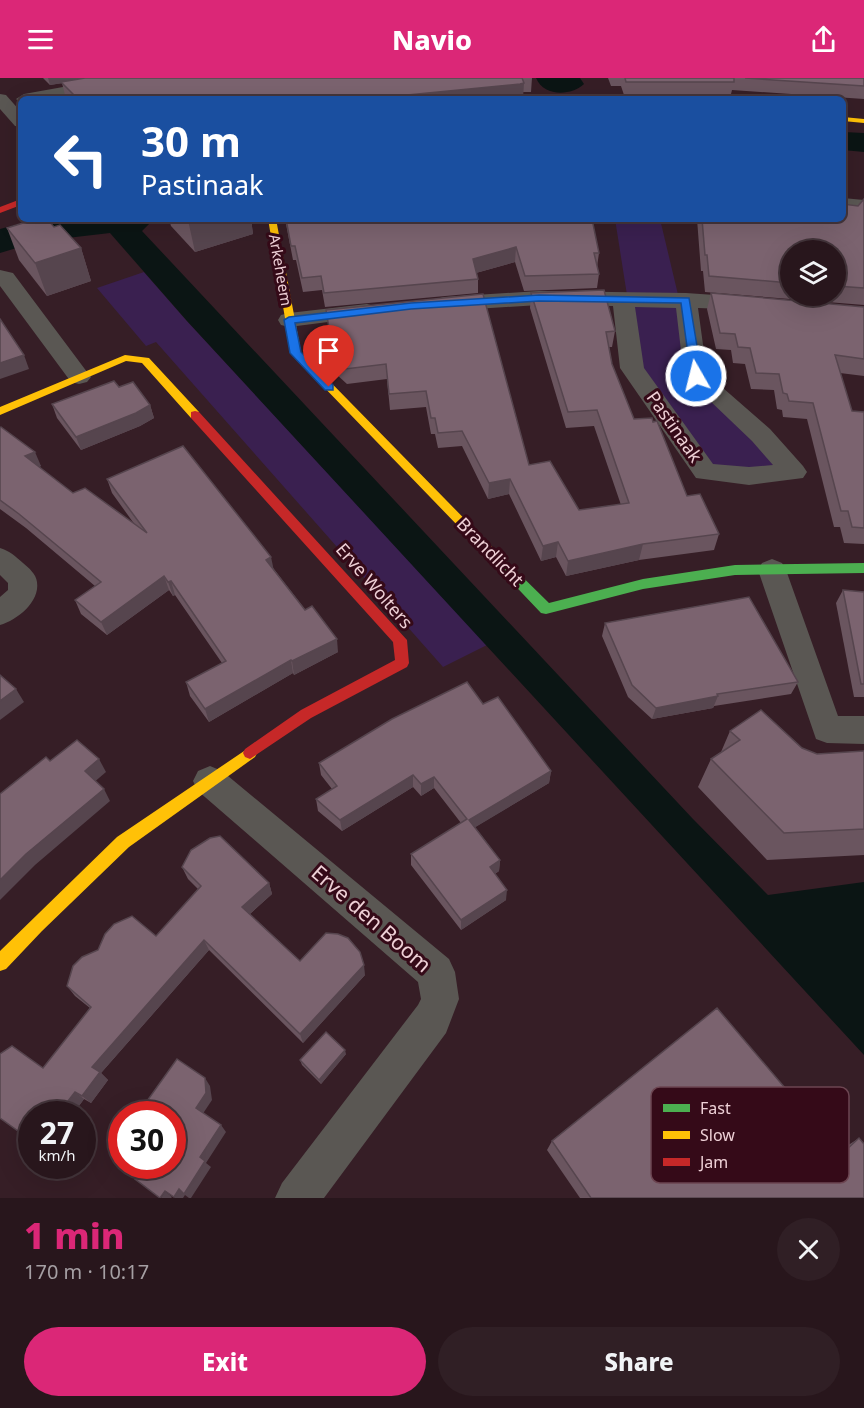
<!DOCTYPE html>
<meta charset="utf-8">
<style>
body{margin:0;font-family:"Noto Sans",sans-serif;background:#301f25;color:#f1f3f6;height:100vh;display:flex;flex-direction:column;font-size:22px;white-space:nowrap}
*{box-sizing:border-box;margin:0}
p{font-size:20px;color:#a59fa3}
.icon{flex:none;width:33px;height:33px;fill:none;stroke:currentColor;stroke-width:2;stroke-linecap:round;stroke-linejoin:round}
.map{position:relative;height:1120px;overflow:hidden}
.side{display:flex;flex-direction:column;background:#28161c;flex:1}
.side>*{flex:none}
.banner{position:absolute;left:18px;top:18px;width:828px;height:126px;border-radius:9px;box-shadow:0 6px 24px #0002,0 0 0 2px #44353b;background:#1a4fa0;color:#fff;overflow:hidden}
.tools{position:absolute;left:780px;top:162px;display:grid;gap:12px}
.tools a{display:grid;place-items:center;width:66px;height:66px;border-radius:50%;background:#28161c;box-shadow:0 6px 24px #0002,0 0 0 2px #44353b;font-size:30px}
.speed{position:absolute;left:18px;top:1023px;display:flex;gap:12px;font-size:30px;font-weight:700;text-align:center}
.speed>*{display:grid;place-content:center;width:78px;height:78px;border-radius:50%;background:#28161c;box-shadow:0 6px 24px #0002,0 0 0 2px #44353b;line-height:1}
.speed small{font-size:15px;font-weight:400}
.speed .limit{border:9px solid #d22;background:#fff;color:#111}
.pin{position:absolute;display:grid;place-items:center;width:51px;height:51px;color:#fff;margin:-62px -26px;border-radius:50% 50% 50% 0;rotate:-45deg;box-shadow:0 0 6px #0007}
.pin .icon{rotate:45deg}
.me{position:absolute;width:66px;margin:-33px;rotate:352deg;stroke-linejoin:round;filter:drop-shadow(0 0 4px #0008)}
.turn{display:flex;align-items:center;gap:21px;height:126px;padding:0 24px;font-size:27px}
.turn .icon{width:78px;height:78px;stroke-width:2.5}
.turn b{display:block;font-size:42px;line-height:51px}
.round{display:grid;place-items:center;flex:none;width:63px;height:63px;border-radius:32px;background:#301f25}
.head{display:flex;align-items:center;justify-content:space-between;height:102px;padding:0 24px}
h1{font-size:36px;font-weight:800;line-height:45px;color:#db2777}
.button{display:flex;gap:12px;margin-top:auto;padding:12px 24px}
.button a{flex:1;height:69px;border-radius:36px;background:#db2777;color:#fff;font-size:24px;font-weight:800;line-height:69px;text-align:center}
.button a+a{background:#301f25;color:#f1f3f6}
header{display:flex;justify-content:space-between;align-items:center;height:78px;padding:0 24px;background:#db2777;color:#fff;font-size:27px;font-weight:800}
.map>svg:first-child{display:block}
.green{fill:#3a2050}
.water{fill:#0b1514}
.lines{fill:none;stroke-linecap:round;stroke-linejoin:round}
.street{fill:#5a5753;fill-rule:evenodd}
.fast{fill:#4caf50;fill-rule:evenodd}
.slow{fill:#ffc107;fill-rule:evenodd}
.jam{fill:#c62828;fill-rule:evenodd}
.wall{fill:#6a555f;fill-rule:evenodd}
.shaded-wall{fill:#56454e}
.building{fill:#7b636f;stroke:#56454e;stroke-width:1.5}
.route{fill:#1a73e8;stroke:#114b97;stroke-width:1.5}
.labels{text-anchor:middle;stroke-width:6;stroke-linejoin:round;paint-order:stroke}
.far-street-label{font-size:15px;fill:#eed0d6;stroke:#350a18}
.street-label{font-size:18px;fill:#eed0d6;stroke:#350a18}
.near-street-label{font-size:21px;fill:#eed0d6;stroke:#350a18}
.key{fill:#350a18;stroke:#6c4551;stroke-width:1.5}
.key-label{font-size:16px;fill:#eed0d6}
</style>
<header><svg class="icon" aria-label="menu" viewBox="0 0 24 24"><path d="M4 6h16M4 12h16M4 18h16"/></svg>Navio<svg class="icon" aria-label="share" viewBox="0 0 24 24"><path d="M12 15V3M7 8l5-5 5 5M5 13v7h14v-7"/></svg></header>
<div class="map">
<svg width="864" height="1120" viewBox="0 0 864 1120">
<rect width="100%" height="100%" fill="#361e26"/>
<g class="green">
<polygon points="615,141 660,141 680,225 692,302 778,389 744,392 710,387 638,287"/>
<polygon points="144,194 187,243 487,567 443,589 156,264 146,268 97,210"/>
</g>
<g class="water">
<path d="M 536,0 L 580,0 L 584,6 C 571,18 544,19 536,0 Z"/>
<polygon points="843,54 864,55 864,74 843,72"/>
<polygon points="37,141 154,141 142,153 693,741 768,817 864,804 864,977 187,243 110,155 67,160 50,160 0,175 0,151"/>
</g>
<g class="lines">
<g class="street">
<polygon points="113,0 149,0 141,5 52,21 21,21 21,25 16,21 24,16"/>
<polygon points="0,16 6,17 21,34 21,49 15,48 0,31"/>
<polygon points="843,120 864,122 864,134 843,132"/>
<polygon points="0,192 13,195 87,294 91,299 87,304 79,306 71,304 0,208"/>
<path d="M 539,213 L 686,215 L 758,220 L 761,225 L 758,230 L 750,232 L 698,230 L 707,296 L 770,351 L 803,388 L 807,394 L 803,400 L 749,407 L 696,400 L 620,290 L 613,228 L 539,227 L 444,233 L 436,231 L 433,226 L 436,221 L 444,219 ZM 635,229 L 676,230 L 684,298 L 752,363 L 773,387 L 749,389 L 713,386 L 644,290 Z"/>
<polygon points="367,226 375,228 378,233 375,238 289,249 281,247 278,242 281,237 289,235"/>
<path d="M 0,470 C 10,473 15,478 23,485 C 29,490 36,496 37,504 C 40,524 17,542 0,547 L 0,519 L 8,512 L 8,505 L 0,497 Z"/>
<polygon points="772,481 782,485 786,492 838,638 864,638 864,666 827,665 816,661 758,492 762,485"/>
<polygon points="210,688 222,693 449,881 455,894 459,921 446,955 324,1120 275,1120 282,1105 418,927 421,921 418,904 198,713 193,703 198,693"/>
</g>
<polygon class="fast" points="491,470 495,472 549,525 643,501 735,487 864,485 864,495 735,497 643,511 546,536 541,535 487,478 485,475 487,472"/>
<g class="slow">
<polygon points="843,39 864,41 864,45 843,43"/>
<polygon points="268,141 276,141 301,274 495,472 497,475 495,478 487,478 291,275"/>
<polygon points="125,277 149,280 199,334 199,340 191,340 142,285 126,283 0,337 0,329"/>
<polygon points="250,669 255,671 257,675 255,679 129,769 42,853 6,891 0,893 0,873 117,759"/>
</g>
<g class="jam">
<polygon points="21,121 21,127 0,135 0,129"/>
<polygon points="195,333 199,334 407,562 409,585 407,589 311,640 250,681 245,679 243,675 245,671 301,632 395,582 393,564 191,340 191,334"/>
</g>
</g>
<g class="wall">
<polygon points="43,0 532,0 531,14 523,14 523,21 66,21 62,5 50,7"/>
<polygon points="608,0 864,0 864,21 732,12 731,16 624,17 621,8 611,8"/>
<path d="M 864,121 L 864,227 L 705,214 L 703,193 L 701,193 L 697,141 L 843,141 ZM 790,172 L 836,172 L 836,218 L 790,218 Z"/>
<polygon points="169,141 251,141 253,156 195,174 171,148"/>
<polygon points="285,141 592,141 599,175 597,189 599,196 597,210 524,213 515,184 476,195 478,201 478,215 325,229 322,212 303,214 296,182 293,182"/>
<polygon points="54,149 81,170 91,203 47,218 19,182 7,150"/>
<polygon points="531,215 615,253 612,269 609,269 612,286 634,341 687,418 719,456 714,472 639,482 566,498 556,479 541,483 509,416 488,421 462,368 438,370 435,356 431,356 426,329 390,332 387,301 347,306 336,296 326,232 529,387 579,432 621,427 594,348 566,350 530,230"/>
<polygon points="711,215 864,229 864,298 840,295 852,333 864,334 864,466 844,465 840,449 834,449 807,341 783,339 782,332 777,331 774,312 751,311 745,286 733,285 731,272 716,271 707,231"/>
<polygon points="52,326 150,327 154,340 140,348 81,372 57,340"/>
<polygon points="0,350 41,388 39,389 73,415 135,447 112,415 107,401 273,490 338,574 294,597 293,595 209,644 190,618 186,604 222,585 175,517 173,518 169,512 107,557 81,536 75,522 95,508 26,450 0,431"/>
<polygon points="843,512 864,514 864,619 854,619 836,525"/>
<polygon points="605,545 798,604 791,616 714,628 713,630 652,641 628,619 602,558"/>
<polygon points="483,626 551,693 549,705 475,749 500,782 499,793 495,796 506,822 461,852 411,787 411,776 461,745 434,710 421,718 413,709 342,753 318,733 316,721 332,711 321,697 319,685"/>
<polygon points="730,653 802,670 817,676 864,673 864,777 767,782 698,709 711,681 721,674"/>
<polygon points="182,789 269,805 272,816 250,836 300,883 365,897 303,965 209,872 101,995 108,1002 91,1025 84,1021 73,1036 32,1036 43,990 90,930 75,918 67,908 156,858 198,811 188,801"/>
<polygon points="346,976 321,1006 302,987 300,982"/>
<polygon points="791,1040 827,1084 844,1070 859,1060 864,1120 580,1120 547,1072 552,1063"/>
</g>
<g class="shaded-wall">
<polygon points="48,0 98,0 50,7"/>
<polygon points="524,5 523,21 366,21"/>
<polygon points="191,141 251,141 253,156 195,174 188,142"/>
<polygon points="516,169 515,184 472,196 473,181"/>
<polygon points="81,170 91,203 47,218 35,185"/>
<polygon points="24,277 29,291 0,301 0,285"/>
<polygon points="150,327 154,340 140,348 81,372 76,359"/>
<polygon points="35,374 41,388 31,392 25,378"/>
<polygon points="510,401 509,416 488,421 489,405"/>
<polygon points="558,464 556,479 541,483 543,468"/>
<polygon points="643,466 639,482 566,498 568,483"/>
<polygon points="271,479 274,493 266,482"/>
<polygon points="164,498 169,512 107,557 101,544"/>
<polygon points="171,503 175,517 173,518 168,504"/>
<polygon points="337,561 338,574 294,597 292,583"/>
<polygon points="291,582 293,595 209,644 205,631"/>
<polygon points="16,611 24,624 0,642 0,623"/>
<polygon points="718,618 713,630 652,641 656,630"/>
<polygon points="99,681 106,694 92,706 85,693"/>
<polygon points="551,693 549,705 469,753 469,742"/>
<polygon points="413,697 413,709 342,753 340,742"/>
<polygon points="434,699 434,710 421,718 421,706"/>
<polygon points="104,711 110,723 35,787 0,822 0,802 26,776"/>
<polygon points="500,782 499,793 489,800 490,789"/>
<polygon points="269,805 272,816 246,839 242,829"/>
<polygon points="507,812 506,822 461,852 461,842"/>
<polygon points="204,862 209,872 101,995 108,1002 91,1025 82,1018 92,989"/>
<polygon points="364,887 365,897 303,965 300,956"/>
<polygon points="345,972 346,976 321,1006 319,1002"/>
<polygon points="205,1000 210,1008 212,1022 202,1037 196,1030"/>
<polygon points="75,1014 84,1021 73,1036 58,1036"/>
<polygon points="221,1047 226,1054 206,1085 211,1089 191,1120 189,1120 185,1117 183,1120 175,1120 174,1119"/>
<polygon points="165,1113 172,1119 171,1120 161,1120"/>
</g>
<g class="building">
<polygon points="85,0 522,0 524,5 520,6 366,21 78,21 61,4"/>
<polygon points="625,0 734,0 734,4 626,4"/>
<polygon points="745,0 864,0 864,8"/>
<polygon points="864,121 864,210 836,208 836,172 790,172 790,205 709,198 707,177 705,177 702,141 843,141 843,126 858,128"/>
<polygon points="36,141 47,141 54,149 60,147 81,170 35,185 7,150"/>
<polygon points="286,141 592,141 599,175 594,175 599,196 525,198 516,169 473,181 478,201 324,215 321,198 302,200 295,168 291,168"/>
<polygon points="604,212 615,253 606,254 612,286 634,341 652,340 653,344 657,343 687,418 700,416 719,456 643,466 568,483 558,464 543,468 510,401 489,405 462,353 438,355 435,340 431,340 426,313 389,316 386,286 345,291 334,280 326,232 483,216 529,387 550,383 579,432 629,425 597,332 568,334 531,215"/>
<polygon points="711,215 864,229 864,281 835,277 852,333 864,334 864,450 852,449 848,433 841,433 813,325 789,323 787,316 783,315 779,296 756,295 750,270 738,269 735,256 720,255"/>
<polygon points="0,241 24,277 0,285"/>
<polygon points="114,303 119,309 133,304 150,327 136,335 76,359 52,326"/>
<polygon points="1,349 35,374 25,378 73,415 85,410 147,455 107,401 183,368 271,479 266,482 305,532 312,528 337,561 292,583 291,582 205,631 186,604 226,583 171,503 168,504 164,498 101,544 75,522 101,504 19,436 0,422 0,350"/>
<polygon points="843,512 864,514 864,606 861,606"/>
<polygon points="749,519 798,604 717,616 718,618 656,630 632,607 605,545"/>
<polygon points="0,597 16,611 0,623"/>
<polygon points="467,604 483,626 498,619 551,693 469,742 500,782 490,789 507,812 461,842 411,776 467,741 434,699 421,706 413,697 340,742 316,721 337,708 319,685 392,641"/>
<polygon points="761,632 802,670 817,676 864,673 864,751 784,755 711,681 740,662 730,653"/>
<polygon points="77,662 99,681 85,693 104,711 26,776 0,802 0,716 46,679 50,683"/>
<polygon points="220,758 269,805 242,829 300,883 326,855 338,856 348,860 360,874 364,887 300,956 204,862 92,989 100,994 82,1018 75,1014 58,1036 32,1036 32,1063 0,1040 0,976 12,968 43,990 91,929 67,908 73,888 82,879 98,872 105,856 114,846 132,838 156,858 201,808 182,789 191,772 210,760"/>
<polygon points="717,930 802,1030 791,1040 830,1087 859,1060 864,1066 864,1120 591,1120 552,1063"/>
<polygon points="326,954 345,972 319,1002 300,982"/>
<polygon points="177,981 205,1000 206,1015 196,1030 221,1047 200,1079 205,1083 184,1116 179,1111 174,1119 165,1113 160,1120 135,1101 140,1094 132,1088 172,1088 172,1036 150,1036 142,1030"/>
</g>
<polygon class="route" points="539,217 689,220 702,298 696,301 691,298 681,225 539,223 411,231 295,245 301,274 333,307 333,312 325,312 290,275 284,242 289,239 411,225"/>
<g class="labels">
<g class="far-street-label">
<text transform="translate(280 192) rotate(80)" y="5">Arkeheem</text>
</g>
<g class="street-label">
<text transform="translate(674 349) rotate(55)" y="6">Pastinaak</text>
<text transform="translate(490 474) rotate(46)" y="6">Brandlicht</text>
<text transform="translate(374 508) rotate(49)" y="6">Erve Wolters</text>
</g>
<g class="near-street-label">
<text transform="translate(371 841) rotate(41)" y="7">Erve den Boom</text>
</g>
</g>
<rect x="651" y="1009" width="198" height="96" rx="9" class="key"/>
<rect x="663" y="1026" width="27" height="8" fill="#4caf50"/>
<rect x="663" y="1053" width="27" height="8" fill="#ffc107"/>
<rect x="663" y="1080" width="27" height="8" fill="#c62828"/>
<g class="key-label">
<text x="700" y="1036">Fast</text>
<text x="700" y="1063">Slow</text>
<text x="700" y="1090">Jam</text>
</g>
</svg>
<div class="tools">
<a><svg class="icon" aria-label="layers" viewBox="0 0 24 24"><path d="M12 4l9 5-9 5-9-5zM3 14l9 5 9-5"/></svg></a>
</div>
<div class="speed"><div>27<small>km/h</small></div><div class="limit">30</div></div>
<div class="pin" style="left:329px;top:309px;background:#d93025"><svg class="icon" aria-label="arrive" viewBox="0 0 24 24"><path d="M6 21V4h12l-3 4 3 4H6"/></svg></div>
<svg class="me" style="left:696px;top:298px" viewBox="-20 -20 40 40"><circle r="17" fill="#1a73e8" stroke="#fff" stroke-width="3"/><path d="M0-11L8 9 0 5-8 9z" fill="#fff"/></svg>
<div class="banner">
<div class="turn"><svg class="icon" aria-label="left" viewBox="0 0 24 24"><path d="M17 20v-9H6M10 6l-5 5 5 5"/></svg><div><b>30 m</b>Pastinaak</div></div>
</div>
</div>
<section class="side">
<div class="head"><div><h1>1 min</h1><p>170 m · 10:17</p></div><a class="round"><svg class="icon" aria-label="close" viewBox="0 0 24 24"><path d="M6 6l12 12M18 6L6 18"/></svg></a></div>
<div class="button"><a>Exit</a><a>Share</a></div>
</section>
